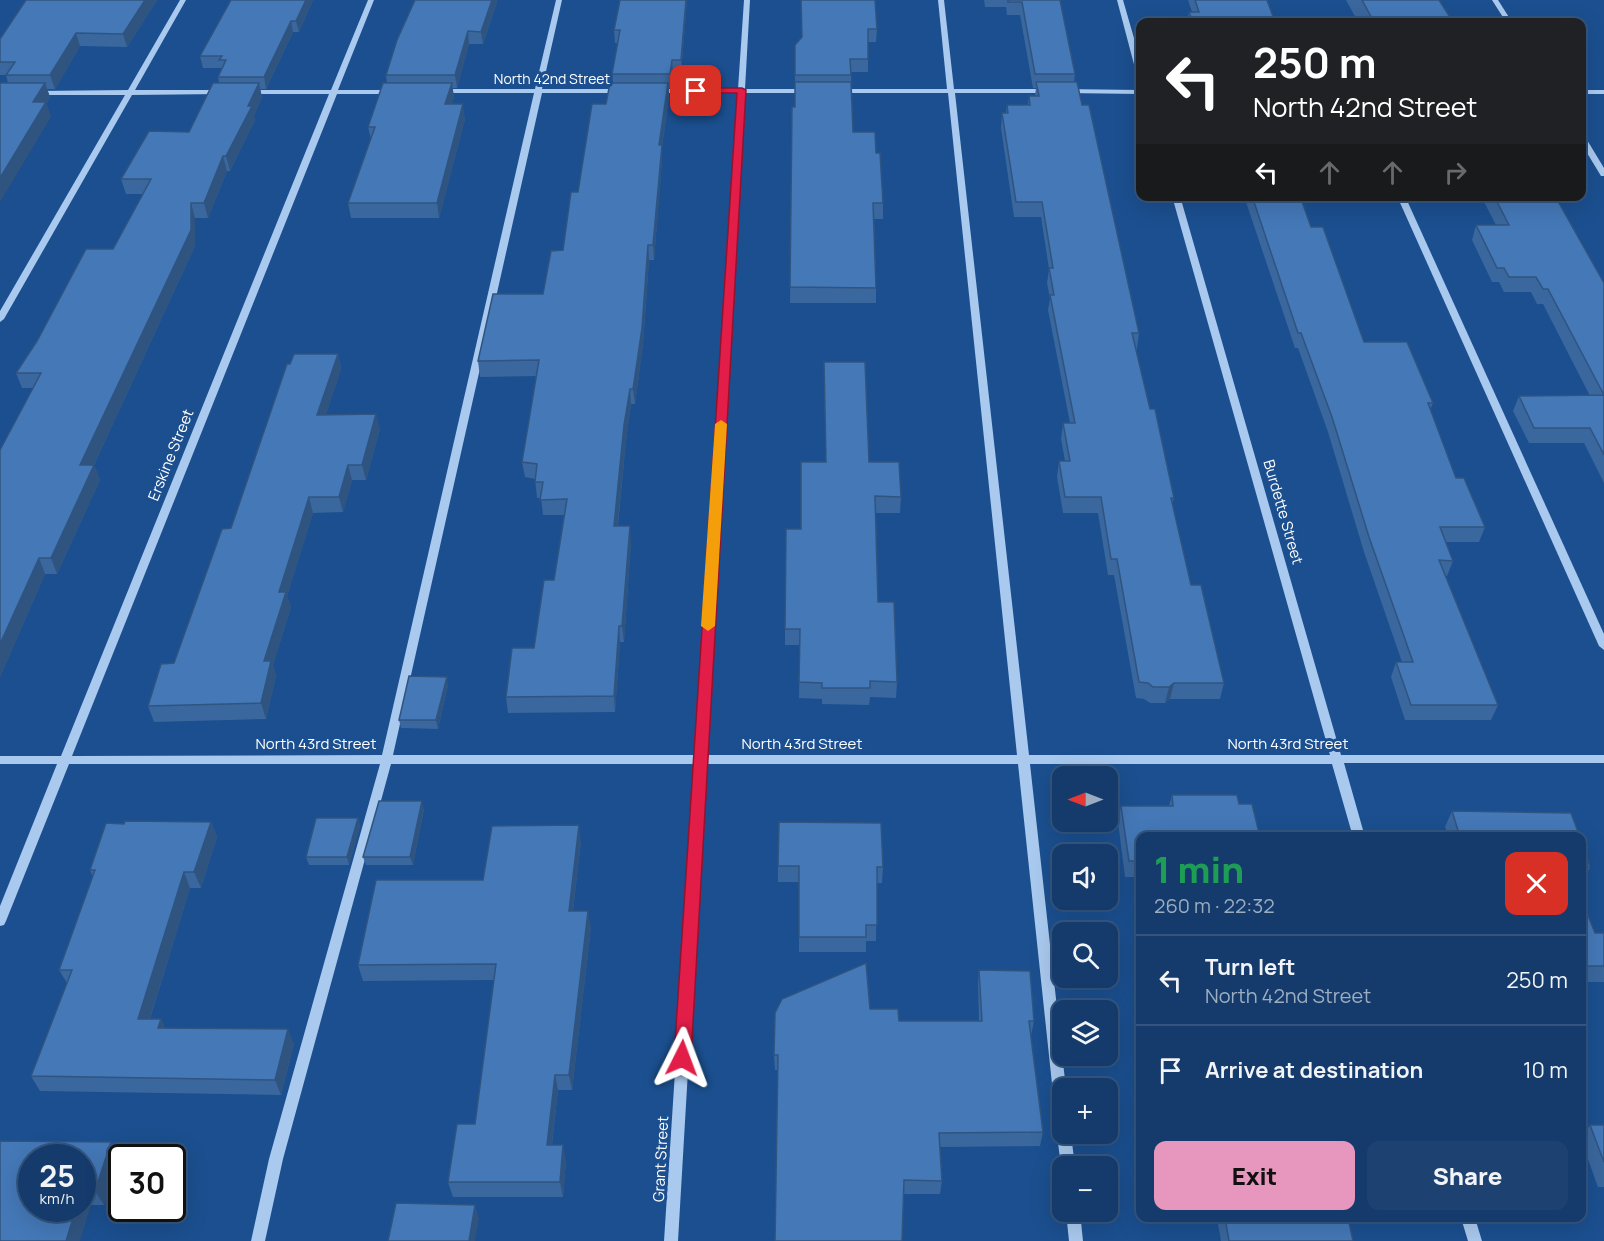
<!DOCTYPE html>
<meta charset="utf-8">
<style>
body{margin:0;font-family:Manrope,sans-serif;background:#1d4271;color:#f1f3f6;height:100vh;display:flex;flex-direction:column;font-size:22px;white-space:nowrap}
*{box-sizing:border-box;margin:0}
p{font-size:20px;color:#9dadc1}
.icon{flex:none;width:33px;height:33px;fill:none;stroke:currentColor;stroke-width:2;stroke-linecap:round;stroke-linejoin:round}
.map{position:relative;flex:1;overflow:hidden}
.side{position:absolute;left:1136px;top:832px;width:450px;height:390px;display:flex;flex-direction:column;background:#143b6b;border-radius:12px;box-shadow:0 6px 24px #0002,0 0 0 2px #33557e}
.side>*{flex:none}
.banner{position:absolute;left:1136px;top:18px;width:450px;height:183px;border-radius:12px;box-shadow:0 6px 24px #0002,0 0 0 2px #33557e;background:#202124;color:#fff;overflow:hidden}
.needle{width:39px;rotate:270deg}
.controls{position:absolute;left:1052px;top:766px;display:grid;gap:12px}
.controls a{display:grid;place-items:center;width:66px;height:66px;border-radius:12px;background:#143b6b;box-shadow:0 6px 24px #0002,0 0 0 2px #33557e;font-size:30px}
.speed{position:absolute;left:18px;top:1144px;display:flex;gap:12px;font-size:30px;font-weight:700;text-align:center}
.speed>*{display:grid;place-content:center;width:78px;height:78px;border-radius:50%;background:#143b6b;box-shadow:0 6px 24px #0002,0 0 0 2px #33557e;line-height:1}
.speed small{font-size:15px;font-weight:400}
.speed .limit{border:3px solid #111;border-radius:9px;background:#fff;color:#111}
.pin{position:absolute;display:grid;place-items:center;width:51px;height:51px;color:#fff;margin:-26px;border-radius:12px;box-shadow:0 3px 9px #0006}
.me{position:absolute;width:66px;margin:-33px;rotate:3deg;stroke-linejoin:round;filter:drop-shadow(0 0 4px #0008)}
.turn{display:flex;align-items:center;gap:21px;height:126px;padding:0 18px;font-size:27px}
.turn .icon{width:78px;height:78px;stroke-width:2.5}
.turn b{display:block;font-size:42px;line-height:51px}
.lanes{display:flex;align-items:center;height:57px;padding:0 18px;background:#0003;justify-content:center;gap:30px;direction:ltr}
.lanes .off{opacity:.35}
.round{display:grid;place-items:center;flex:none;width:63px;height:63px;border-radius:12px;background:#1d4271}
.head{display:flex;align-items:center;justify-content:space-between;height:102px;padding:0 18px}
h1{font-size:36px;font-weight:800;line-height:45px;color:#1e9e55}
.cta{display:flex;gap:12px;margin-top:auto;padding:12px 18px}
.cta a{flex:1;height:69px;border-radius:12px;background:#e797bd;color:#111;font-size:24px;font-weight:800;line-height:69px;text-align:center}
.cta a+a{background:#1d4271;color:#f1f3f6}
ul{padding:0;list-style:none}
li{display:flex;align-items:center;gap:18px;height:90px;padding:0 18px;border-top:2px solid #33557e}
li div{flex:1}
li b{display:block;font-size:22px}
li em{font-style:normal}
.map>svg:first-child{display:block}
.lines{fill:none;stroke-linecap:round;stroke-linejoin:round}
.minor{fill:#a9c9ee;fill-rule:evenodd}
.wall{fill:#3a679d}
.shaded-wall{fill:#305480}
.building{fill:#4478b7;stroke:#305480;stroke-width:1.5}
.route{fill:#e11d48;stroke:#92132f;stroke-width:1.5}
.slow{fill:#f59e0b}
.labels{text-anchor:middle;stroke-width:6;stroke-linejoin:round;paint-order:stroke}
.far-street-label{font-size:14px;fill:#fff;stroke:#1b4f8f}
.street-label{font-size:15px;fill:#fff;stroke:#1b4f8f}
</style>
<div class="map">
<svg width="1604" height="1241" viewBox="0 0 1604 1241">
<rect width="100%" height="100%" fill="#1b4f8f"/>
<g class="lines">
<g class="minor">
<polygon points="180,0 186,0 135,90 222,90 226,92 222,94 132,95 4,319 0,322 0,311 125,95 36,95 32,93 36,91 128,90"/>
<polygon points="368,0 374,0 338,90 393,90 397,92 393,94 337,94 72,756 382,755 534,93 438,93 434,91 438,89 535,89 556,0 562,0 542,89 621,89 625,91 621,93 542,93 393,755 695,755 738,93 654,93 650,91 654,89 738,89 744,0 750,0 745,89 807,89 811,91 807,93 745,93 706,755 1017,755 948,93 837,93 833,91 837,89 947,89 938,0 944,0 954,89 1050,89 1054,91 1050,93 955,93 1029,755 1330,755 1172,196 1180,196 1341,755 1604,755 1604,763 1344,763 1365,837 1353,837 1332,764 1030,764 1066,1089 1062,1089 1062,1118 1057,1116 1055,1112 1018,764 706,764 678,1241 664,1241 695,764 391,764 283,1159 265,1241 251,1241 269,1159 380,764 69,764 6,921 4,925 0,926 0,906 57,764 0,764 0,756 61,756 329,94 249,94 245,92 249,90 331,90"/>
<polygon points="1117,0 1123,0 1140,59 1140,74 1136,72"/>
<polygon points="1492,0 1498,0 1512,22 1506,22"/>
<polygon points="1062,89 1140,90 1140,94 1065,93 1061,91"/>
<rect x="1581" y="90" width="23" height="4"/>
<polygon points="1581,135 1584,135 1604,168 1604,176 1601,176 1581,143"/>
<polygon points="1397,196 1405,196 1604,634 1604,650 1599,646"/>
<polygon points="1062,1128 1062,1134 1071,1134 1075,1167 1062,1167 1062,1169 1061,1167 1057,1134 1059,1130"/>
<polygon points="1066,1212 1080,1212 1083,1241 1069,1241"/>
<polygon points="1461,1218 1475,1218 1482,1241 1468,1241"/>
</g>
</g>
<g class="wall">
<polygon points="26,0 157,0 127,47 80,46 55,89 47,89 50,97 46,104 51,117 8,83 6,75 0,75 0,39"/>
<polygon points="231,0 313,0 299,32 293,32 266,89 260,89 262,97 254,116 255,120 230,171 227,171 208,218 195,218 195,246 94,465 100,480 57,574 45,574 0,677 0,450 33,388 22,388 16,373 37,341 113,249 143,194 126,194 121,179 189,132 219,83 218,77 222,69 221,68 203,68 200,56"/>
<polygon points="620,0 687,0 681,73 673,73 670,88 669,88 669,97 662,147 662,160 654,260 649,260 643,344 635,404 631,404 626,440 618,526 631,542 624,642 620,642 615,712 508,713 506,697 534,648 554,580 564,515 543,515 541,498 537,498 535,479 525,477 522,462 536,376 480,377 478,361 543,294 563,250 578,192 613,83 612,74 618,43 615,43 614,30"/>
<polygon points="801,0 877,29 876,42 868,42 868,72 851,72 853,132 876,153 883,203 883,219 874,219 876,288 876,303 790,303 792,107 795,107 795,45 802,38"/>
<polygon points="984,0 1060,0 1075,74 1074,82 1082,105 1139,333 1137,349 1136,349 1150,409 1174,498 1172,505 1191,585 1224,683 1220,699 1170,699 1165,703 1150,703 1144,699 1136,698 1114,575 1108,575 1098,513 1063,513 1057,477 1059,461 1065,461 1061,439 1063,423 1070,423 1048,310 1050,299 1047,283 1049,269 1041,217 1014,217 1001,128 1002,113 1006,113 1007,105 1028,105 1029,96 1035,96 1036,88 1033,88 1020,15 1007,15 1006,7 985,7"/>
<polygon points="1188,0 1267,0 1275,22 1187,22 1189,12 1192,12"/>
<polygon points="1346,0 1439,0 1453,22 1358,22"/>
<polygon points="497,2 483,44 469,44 457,88 452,88 454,97 452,104 465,119 439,218 351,218 348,203 371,139 368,127 387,83 386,75"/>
<polygon points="1244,196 1300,196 1311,227 1364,342 1433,403 1430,410 1456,478 1485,527 1479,542 1446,542 1453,561 1447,576 1445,576 1498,705 1491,720 1405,720 1391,677 1396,662 1402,662 1364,552 1328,432 1298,348 1295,348"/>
<polygon points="1481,196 1555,196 1604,283 1604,483 1584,443 1529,443 1513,411 1519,396 1590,396 1543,304 1537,304 1531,292 1504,292 1499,282 1492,282 1472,240 1476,225 1496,225"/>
<polygon points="338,354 341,369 326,414 380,429 366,480 352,480 343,512 313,513 287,596 291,607 273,665 276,676 266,719 154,722 148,706 174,663 231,528 290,364"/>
<polygon points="869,462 901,497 900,513 876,513 878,602 897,682 896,698 870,697 869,705 822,704 822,699 799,698 800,645 785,645 785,629 801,529"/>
<polygon points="448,685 438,729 401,728 399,720"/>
<polygon points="1172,795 1237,795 1140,837 1140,877 1125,877 1118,822 1121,806 1169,806"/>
<polygon points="424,809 413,865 366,865 363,857"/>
<polygon points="1452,811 1580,837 1449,837 1445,827"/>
<polygon points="358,818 360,826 349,865 309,865 306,857"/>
<polygon points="211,822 217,837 201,888 190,888 150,1019 161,1019 165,1028 294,1044 281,1095 40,1091 31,1076 67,983 59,970 93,877 90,870 124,824"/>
<polygon points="581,841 573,911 591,927 572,1090 558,1090 552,1145 566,1160 563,1197 453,1197 448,1182 475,1124 494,980 363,981 358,965 483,880"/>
<polygon points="1581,841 1590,867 1582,883 1581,883"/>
<polygon points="778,866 883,867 882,883 877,883 876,941 866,941 866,952 799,952 799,882 778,882"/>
<polygon points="1581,898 1595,933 1604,933 1604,982 1581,982"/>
<polygon points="979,970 1034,1021 1031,1036 1043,1132 1040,1146 940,1147 942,1181 940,1194 903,1194 778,1070 775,1070 774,1055 870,1009 899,1021 979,1021 978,984"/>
<polygon points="1590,1125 1604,1125 1604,1187 1598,1187 1581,1140 1581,1139"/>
<polygon points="120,1156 104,1205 91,1205 0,1241"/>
<polygon points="1217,1218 1348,1218 1353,1241 1221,1241"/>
</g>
<g class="shaded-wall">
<polygon points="145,0 157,0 127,47 123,34"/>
<polygon points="306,0 313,0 299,32 296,21"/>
<polygon points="492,0 497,0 497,2 483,44 481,32"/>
<polygon points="686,0 687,0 681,73 681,60"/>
<polygon points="291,21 293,32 266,89 264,77"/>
<polygon points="468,31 469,44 457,88 455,75"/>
<polygon points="76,33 80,46 55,89 50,75"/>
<polygon points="672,60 673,73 670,88 670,74"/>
<polygon points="45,83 50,97 46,104 51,117 0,202 0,178 33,102"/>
<polygon points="259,83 262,97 254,116 255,120 230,171 226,156"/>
<polygon points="452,83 454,97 448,119 445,104"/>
<polygon points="668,83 669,97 662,147 662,160 654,260 653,245 659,145"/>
<polygon points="463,104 465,119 439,218 437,203"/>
<polygon points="223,156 227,171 208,218 204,203"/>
<polygon points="191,203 195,218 195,246 87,480 80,465"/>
<polygon points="648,245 649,260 643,344 635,404 633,389"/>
<polygon points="338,354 341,369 321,430 317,415"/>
<polygon points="630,389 631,404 626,440 616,542 614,526 624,425"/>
<polygon points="376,414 380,429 366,480 362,465"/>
<polygon points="94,465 100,480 57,574 51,558"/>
<polygon points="348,465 352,480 343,512 339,497"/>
<polygon points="309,497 313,513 287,596 291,607 273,665 276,676 266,719 261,703 264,661 279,592"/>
<polygon points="630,526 631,542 624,642 622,626"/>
<polygon points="39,558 45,574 0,677 0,644"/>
<polygon points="619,626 620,642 615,712 614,696"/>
<polygon points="447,677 448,685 438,729 436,720"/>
<polygon points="1174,683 1170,699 1165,703 1169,687"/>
<polygon points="422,801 424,809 413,865 410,857"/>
<polygon points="358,818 360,826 349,865 347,857"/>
<polygon points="211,822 217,837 201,888 194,872"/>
<polygon points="579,825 581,841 571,927 569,911"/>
<polygon points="184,872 190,888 145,1034 138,1019"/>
<polygon points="588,911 591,927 572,1090 569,1075"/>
<polygon points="161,1019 168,1034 158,1028"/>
<polygon points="288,1029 294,1044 281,1095 275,1080"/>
<polygon points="555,1075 558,1090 550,1160 547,1145"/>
<polygon points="111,1142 120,1156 104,1205 95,1191"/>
<polygon points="563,1145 566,1160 563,1197 560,1182"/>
<polygon points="82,1191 91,1205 80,1241 66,1241 76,1209 82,1209"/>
<polygon points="475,1205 479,1219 475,1241 469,1241"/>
</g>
<g class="building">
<polygon points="26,0 145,0 123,34 76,33 50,75 6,75 15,62 0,62 0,39"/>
<polygon points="231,0 306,0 296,21 291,21 264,77 218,77 226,60 219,60 222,56 200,56"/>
<polygon points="415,0 492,0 481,32 468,31 455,75 386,75 397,40"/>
<polygon points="620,0 686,0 681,60 672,60 670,74 612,74 620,30 614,30"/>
<polygon points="801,0 875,0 877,29 868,29 868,59 850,59 851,75 795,75 795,45 802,37"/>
<polygon points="1008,0 1060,0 1075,74 1035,74 1022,2 1008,2"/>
<polygon points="1195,0 1267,0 1275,22 1193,22 1189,12 1199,12"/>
<polygon points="1362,0 1439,0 1453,22 1374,22"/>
<polygon points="795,82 851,82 853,132 875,132 876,153 880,153 883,203 873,203 876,288 790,287 792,107 795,107"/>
<polygon points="1036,82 1077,82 1082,105 1089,105 1139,333 1132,333 1150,409 1155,409 1174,498 1171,498 1191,585 1201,585 1224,683 1174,683 1169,687 1153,687 1148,683 1139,682 1117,559 1111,559 1101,497 1065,497 1059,461 1070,461 1063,423 1075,423 1050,295 1054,295 1049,268 1053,268 1042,202 1016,202 1002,113 1008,113 1007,105 1030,105 1029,96 1039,96"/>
<polygon points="0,83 45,83 33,102 46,102 0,178"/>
<polygon points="213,83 259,83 248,106 252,106 226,156 223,156 204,203 191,203 191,230 80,465 94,465 51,558 39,558 0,644 0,450 41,373 16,373 37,341 86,249 113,249 151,179 121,179 149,131 189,132"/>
<polygon points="383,83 452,83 445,104 463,104 437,203 348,203 375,127 368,127"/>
<polygon points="610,83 668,83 659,145 662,145 653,245 648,245 642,328 633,389 630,389 624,425 614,526 630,526 622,626 619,626 614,696 506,697 512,648 534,648 544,580 554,580 567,499 540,500 543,482 535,482 537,464 522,462 539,360 478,361 493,294 543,294 551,251 563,250 571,192 578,192 592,104 606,104"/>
<polygon points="1252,196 1300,196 1311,227 1323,227 1364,342 1407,342 1433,403 1428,403 1456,478 1464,478 1485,527 1440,527 1453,561 1439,560 1498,705 1411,705 1396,662 1413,662 1369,537 1332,417 1301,333 1298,333"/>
<polygon points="1494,196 1555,196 1604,283 1604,455 1590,428 1534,428 1519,396 1604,395 1548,289 1543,289 1536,277 1509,277 1504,268 1497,268 1476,225 1509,225"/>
<polygon points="294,354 338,354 317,415 376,414 362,465 348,465 339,497 309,497 279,592 286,592 264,661 271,661 261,703 148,706 161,664 174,663 222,529 231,528 287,364 290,364"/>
<polygon points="824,362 865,362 869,462 899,462 901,497 875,496 878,602 894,602 897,682 870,681 870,688 822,688 822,683 799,682 800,629 785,629 786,529 801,529 801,462 826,462"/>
<polygon points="409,676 447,677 436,720 399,720"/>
<polygon points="1172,795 1237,795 1239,804 1252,804 1260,837 1140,837 1140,861 1129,861 1121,806 1173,806"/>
<polygon points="379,801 422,801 410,857 363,857"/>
<polygon points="1452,811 1571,813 1580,837 1460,837"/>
<polygon points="316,818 358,818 347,857 306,857"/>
<polygon points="125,821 211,822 194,872 184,872 138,1019 161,1019 158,1028 288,1029 275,1080 31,1076 72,970 59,970 95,870 90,870 106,823 124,824"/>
<polygon points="779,822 881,823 883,867 877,867 877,925 866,925 866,937 799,937 799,866 778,866"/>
<polygon points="579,825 569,911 588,911 569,1075 555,1075 547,1145 563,1145 560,1182 448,1182 457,1124 475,1124 496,964 358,965 376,880 483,880 492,826"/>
<polygon points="1581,841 1590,867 1581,867"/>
<polygon points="1581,898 1595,933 1604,933 1604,966 1581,966"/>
<polygon points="866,963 870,1009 898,1009 899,1021 982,1021 979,970 1030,971 1034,1021 1029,1021 1043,1132 939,1133 942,1181 904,1180 902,1241 775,1241 778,1055 774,1055 775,1013 782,999"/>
<polygon points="1590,1125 1604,1125 1604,1162"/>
<polygon points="0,1141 111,1142 95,1191 82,1191 82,1158 32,1158 32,1209 76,1209 66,1241 0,1241"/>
<polygon points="396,1203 475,1205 469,1241 388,1241"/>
<polygon points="1225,1218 1348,1218 1353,1241 1229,1241"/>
</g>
<polygon class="route" points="696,88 742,88 746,90 691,1058 688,1063 682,1065 676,1063 674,1058 737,93 693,93 693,89"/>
<polygon class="slow" points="721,420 727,424 715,626 708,631 701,626 715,424"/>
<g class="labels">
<g class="far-street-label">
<text x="552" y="84">North 42nd Street</text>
</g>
<g class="street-label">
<text transform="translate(171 455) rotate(-68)" y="5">Erskine Street</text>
<text transform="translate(1283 512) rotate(74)" y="5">Burdette Street</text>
<text x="316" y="749">North 43rd Street</text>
<text x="802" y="749">North 43rd Street</text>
<text x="1288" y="749">North 43rd Street</text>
<text transform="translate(661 1159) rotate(-87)" y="5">Grant Street</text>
</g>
</g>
</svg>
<div class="controls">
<a><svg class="needle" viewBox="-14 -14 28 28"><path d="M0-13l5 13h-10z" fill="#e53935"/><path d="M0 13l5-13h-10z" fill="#9dadc1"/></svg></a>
<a><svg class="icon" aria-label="sound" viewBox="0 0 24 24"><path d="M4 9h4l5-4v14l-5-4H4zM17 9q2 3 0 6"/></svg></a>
<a><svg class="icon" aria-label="search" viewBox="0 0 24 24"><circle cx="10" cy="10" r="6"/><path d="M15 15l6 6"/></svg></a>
<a><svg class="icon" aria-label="layers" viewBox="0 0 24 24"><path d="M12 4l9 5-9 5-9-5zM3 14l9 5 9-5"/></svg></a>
<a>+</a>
<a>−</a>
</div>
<div class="speed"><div>25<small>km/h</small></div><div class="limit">30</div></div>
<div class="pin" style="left:696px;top:91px;background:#d93025"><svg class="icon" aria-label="arrive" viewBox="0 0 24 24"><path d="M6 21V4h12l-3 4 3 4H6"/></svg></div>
<svg class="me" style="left:682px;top:1058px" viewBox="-20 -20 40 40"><path d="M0-17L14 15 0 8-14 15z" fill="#e11d48" stroke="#fff" stroke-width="4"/></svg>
<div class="banner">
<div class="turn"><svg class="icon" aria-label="left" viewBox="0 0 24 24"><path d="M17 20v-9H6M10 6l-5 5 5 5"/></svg><div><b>250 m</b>North 42nd Street</div></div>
<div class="lanes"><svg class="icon" aria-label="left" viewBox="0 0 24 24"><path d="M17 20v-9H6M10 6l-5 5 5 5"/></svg><svg class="icon off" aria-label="ahead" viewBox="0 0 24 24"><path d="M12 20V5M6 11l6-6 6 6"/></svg><svg class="icon off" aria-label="ahead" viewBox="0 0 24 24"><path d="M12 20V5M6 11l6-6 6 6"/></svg><svg class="icon off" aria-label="right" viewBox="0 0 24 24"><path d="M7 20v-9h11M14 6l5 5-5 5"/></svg></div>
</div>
<section class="side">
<div class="head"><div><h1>1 min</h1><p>260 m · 22:32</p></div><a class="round" style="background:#d93025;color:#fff"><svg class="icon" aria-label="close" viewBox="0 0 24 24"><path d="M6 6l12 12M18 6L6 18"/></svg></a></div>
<ul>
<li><svg class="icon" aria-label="left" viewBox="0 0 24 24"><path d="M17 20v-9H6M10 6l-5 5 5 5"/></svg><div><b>Turn left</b><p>North 42nd Street</p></div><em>250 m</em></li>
<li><svg class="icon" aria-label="arrive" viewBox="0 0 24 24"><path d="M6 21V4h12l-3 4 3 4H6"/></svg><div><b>Arrive at destination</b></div><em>10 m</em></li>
</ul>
<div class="cta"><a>Exit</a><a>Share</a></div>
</section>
</div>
